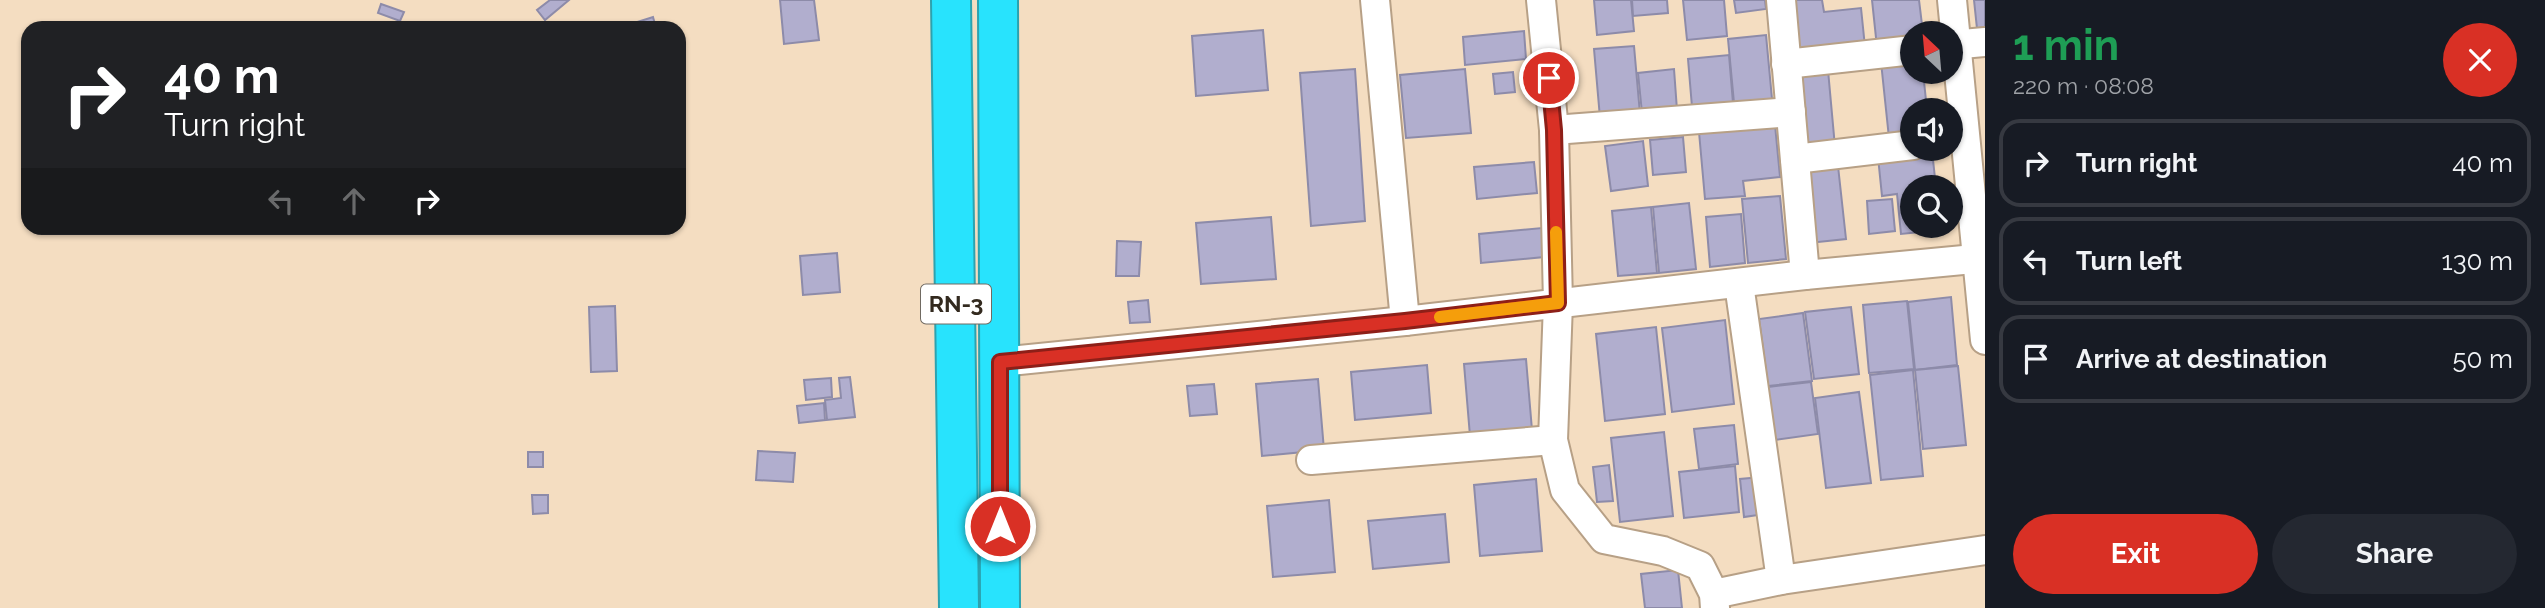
<!DOCTYPE html>
<meta charset="utf-8">
<style>
body{margin:0;font-family:Raleway,sans-serif;background:#242831;color:#f1f3f6;height:100vh;display:flex;flex-direction:column;font-size:26px;white-space:nowrap}
*{box-sizing:border-box;margin:0}
p{font-size:23px;color:#9ea1a6}
.icon{flex:none;width:38px;height:38px;fill:none;stroke:currentColor;stroke-width:2;stroke-linecap:round;stroke-linejoin:round}
.map{position:relative;flex:1;overflow:hidden}
.panel{display:flex;flex-direction:column;background:#171b24;width:560px}
.panel>*{flex:none}
.banner{position:absolute;left:21px;top:21px;width:665px;height:214px;border-radius:21px;box-shadow:0 2px 5px #0004;background:#202124;color:#fff;overflow:hidden}
.needle{width:46px;rotate:334deg}
.buttons{position:absolute;left:1900px;top:21px;display:grid;gap:14px}
.buttons a{display:grid;place-items:center;width:63px;height:63px;border-radius:50%;background:#171b24;box-shadow:0 2px 5px #0004;font-size:35px}
.pin{position:absolute;display:grid;place-items:center;width:60px;height:60px;color:#fff;margin:-30px;border:4px solid #fff;border-radius:50%;box-shadow:0 2px 7px #0007}
.me{position:absolute;width:77px;margin:-38px;rotate:0deg;stroke-linejoin:round;filter:drop-shadow(0 0 5px #0008)}
.turn{display:flex;align-items:center;gap:24px;height:147px;padding:0 28px;font-size:32px}
.turn .icon{width:91px;height:91px;stroke-width:2.5}
.turn b{display:block;font-size:49px;line-height:60px}
.lanes{display:flex;align-items:center;height:66px;padding:0 28px;background:#0003;justify-content:center;gap:35px;direction:ltr}
.lanes .off{opacity:.35}
.round{display:grid;place-items:center;flex:none;width:74px;height:74px;border-radius:37px;background:#242831}
.summary{display:flex;align-items:center;justify-content:space-between;height:119px;padding:0 28px}
h1{font-size:42px;font-weight:700;line-height:52px;color:#1e9e55}
.action{display:flex;gap:14px;margin-top:auto;padding:14px 28px}
.action a{flex:1;height:80px;border-radius:42px;background:#d93025;color:#fff;font-size:28px;font-weight:700;line-height:80px;text-align:center}
.action a+a{background:#242831;color:#f1f3f6}
ul{padding:0;list-style:none}
li{display:flex;align-items:center;gap:21px;height:88px;margin:0 14px 10px;padding:0 14px;border:4px solid #363941;border-radius:21px}
li div{flex:1}
li b{display:block;font-size:26px}
li em{font-style:normal}
main{display:flex;flex:1;min-height:0}
.map>svg:first-child{display:block}
.building{fill:#b1aece;stroke:#8d8ba9;stroke-width:2}
.lines{fill:none;stroke-linecap:round;stroke-linejoin:round}
.minor-casing{stroke:#b7a086;stroke-width:32}
.highway-casing{stroke:#2ca2af;stroke-width:42}
.minor{stroke:#fff;stroke-width:28}
.highway{stroke:#28e3fd;stroke-width:38}
.route-casing{stroke:#8d1f18;stroke-width:18}
.route{stroke:#d93025;stroke-width:12}
.slow{stroke:#f59e0b;stroke-width:12}
.labels{text-anchor:middle;stroke-width:5;stroke-linejoin:round;paint-order:stroke}
.shield{fill:#fff;stroke:#706a62;stroke-width:2}
.shield-label{font-size:23px;font-weight:bold;fill:#332a1f}
</style>
<main>
<div class="map">
<svg width="1985" height="608" viewBox="0 0 1985 608">
<rect width="100%" height="100%" fill="#f4ddc1"/>
<g class="building">
<polygon points="550,0 569,0 545,20 537,10"/>
<polygon points="780,0 814,0 819,40 784,44"/>
<polygon points="1594,0 1631,0 1634,31 1597,35"/>
<polygon points="1632,0 1667,0 1668,13 1633,16"/>
<polygon points="1683,0 1724,0 1727,36 1687,40"/>
<polygon points="1734,0 1765,0 1766,9 1736,13"/>
<polygon points="1785,0 1822,0 1824,12 1861,8 1865,47 1791,55"/>
<polygon points="1872,0 1919,0 1923,33 1913,33 1913,42 1877,47"/>
<polygon points="1974,0 1985,0 1985,37 1978,38"/>
<polygon points="381,4 404,12 400,21 378,13"/>
<polygon points="653,17 656,28 629,28 628,25"/>
<polygon points="1263,30 1268,90 1196,96 1192,36"/>
<polygon points="1524,31 1526,59 1465,65 1463,37"/>
<polygon points="1766,35 1772,99 1734,103 1728,39"/>
<polygon points="1634,46 1640,114 1600,118 1594,49"/>
<polygon points="1729,55 1733,103 1692,107 1688,59"/>
<polygon points="1913,59 1913,72 1923,72 1927,110 1913,110 1913,135 1889,138 1881,62"/>
<polygon points="1355,69 1365,221 1311,226 1300,73"/>
<polygon points="1465,69 1471,133 1406,138 1400,75"/>
<polygon points="1674,69 1677,110 1642,113 1638,73"/>
<polygon points="1828,70 1835,147 1800,150 1794,73"/>
<polygon points="1513,72 1515,92 1495,94 1493,74"/>
<polygon points="1775,125 1780,177 1743,181 1745,196 1705,199 1699,132"/>
<polygon points="1683,137 1686,172 1653,175 1650,140"/>
<polygon points="1643,141 1648,186 1611,191 1605,146"/>
<polygon points="1932,151 1936,187 1913,187 1913,226 1940,226 1940,230 1901,234 1897,194 1882,196 1878,157"/>
<polygon points="1534,162 1537,193 1477,199 1474,167"/>
<polygon points="1838,166 1846,239 1809,243 1802,169"/>
<polygon points="1780,196 1786,259 1748,263 1742,199"/>
<polygon points="1892,199 1895,231 1869,234 1867,201"/>
<polygon points="1689,203 1696,269 1659,273 1653,207"/>
<polygon points="1651,207 1657,273 1618,276 1612,211"/>
<polygon points="1741,214 1745,263 1710,267 1706,217"/>
<polygon points="1271,217 1276,279 1201,284 1196,223"/>
<polygon points="1542,228 1544,257 1481,263 1479,234"/>
<polygon points="1117,241 1141,242 1139,276 1116,276"/>
<polygon points="837,253 840,292 803,295 800,256"/>
<polygon points="1951,297 1957,365 1915,370 1908,302"/>
<polygon points="1148,300 1150,322 1130,323 1128,302"/>
<polygon points="1907,301 1914,369 1869,373 1863,305"/>
<polygon points="615,306 617,371 591,372 589,307"/>
<polygon points="1851,307 1859,374 1814,379 1805,312"/>
<polygon points="1803,313 1812,381 1768,386 1759,319"/>
<polygon points="1725,320 1734,404 1672,412 1662,328"/>
<polygon points="1656,327 1665,414 1605,421 1596,334"/>
<polygon points="1526,359 1532,430 1470,436 1464,364"/>
<polygon points="1427,365 1431,413 1355,420 1351,372"/>
<polygon points="1958,366 1966,445 1923,449 1915,370"/>
<polygon points="1913,370 1923,476 1881,480 1870,375"/>
<polygon points="850,377 855,417 827,420 825,400 841,398 839,378"/>
<polygon points="831,378 832,397 806,400 804,380"/>
<polygon points="1318,379 1324,450 1262,456 1256,384"/>
<polygon points="1811,382 1818,434 1774,440 1768,387"/>
<polygon points="1214,384 1217,414 1190,416 1187,386"/>
<polygon points="1859,392 1871,483 1826,488 1815,398"/>
<polygon points="824,403 825,420 799,423 797,406"/>
<polygon points="1734,425 1738,464 1699,469 1694,429"/>
<polygon points="1664,432 1673,516 1620,522 1611,438"/>
<polygon points="758,451 795,453 793,482 756,480"/>
<rect x="528" y="452" width="15" height="15"/>
<polygon points="1609,465 1613,501 1597,502 1593,467"/>
<polygon points="1735,466 1739,512 1684,518 1679,472"/>
<polygon points="1761,477 1765,514 1744,517 1740,479"/>
<polygon points="1536,479 1542,551 1480,556 1474,485"/>
<polygon points="532,495 548,495 548,513 533,514"/>
<polygon points="1329,500 1335,572 1273,577 1267,506"/>
<polygon points="1445,514 1449,562 1373,569 1368,521"/>
<polygon points="1678,570 1682,608 1645,608 1641,574"/>
</g>
<g class="lines">
<g class="minor-casing">
<g id="minor">
<polyline points="1375,0 1405,321"/>
<polyline points="1541,0 1554,130 1558,303 1553,440 1565,490 1604,539 1663,551 1700,566 1714,594 1715,608"/>
<polyline points="1781,0 1805,275"/>
<polyline points="1952,0 1985,340"/>
<polyline points="1951,45 1985,42"/>
<polyline points="1786,64 1913,50"/>
<polyline points="1554,130 1791,112"/>
<polyline points="1795,159 1913,145"/>
<polyline points="1739,284 1781,580"/>
<polyline points="1000,362 1405,321 1805,275 1985,258"/>
<polyline points="1311,460 1553,440"/>
<polyline points="1714,594 1781,580 1985,550"/>
</g>
</g>
<g class="highway-casing">
<g id="highway">
<polyline points="951,0 959,608"/>
<polyline points="998,0 1000,608"/>
</g>
</g>
<use href="#minor" class="minor"/>
<use href="#highway" class="highway"/>
</g>
<g class="lines">
<g class="route-casing">
<polyline id="route" points="1000,526 1000,362 1405,321 1558,303 1554,130 1549,78"/>
</g>
<use href="#route" class="route"/>
<polyline class="slow" points="1440,317 1558,303 1556,232"/>
</g>
<g class="labels">
<rect class="shield" x="921" y="284.5" width="70" height="39" rx="5"/>
<g class="shield-label">
<text x="956" y="312">RN-3</text>
</g>
</g>
</svg>
<div class="buttons">
<a><svg class="needle" viewBox="-14 -14 28 28"><path d="M0-13l5 13h-10z" fill="#e53935"/><path d="M0 13l5-13h-10z" fill="#9ea1a6"/></svg></a>
<a><svg class="icon" aria-label="sound" viewBox="0 0 24 24"><path d="M4 9h4l5-4v14l-5-4H4zM17 9q2 3 0 6"/></svg></a>
<a><svg class="icon" aria-label="search" viewBox="0 0 24 24"><circle cx="10" cy="10" r="6"/><path d="M15 15l6 6"/></svg></a>
</div>
<div class="pin" style="left:1549px;top:78px;background:#d93025"><svg class="icon" aria-label="arrive" viewBox="0 0 24 24"><path d="M6 21V4h12l-3 4 3 4H6"/></svg></div>
<svg class="me" style="left:1000px;top:526px" viewBox="-20 -20 40 40"><circle r="17" fill="#d93025" stroke="#fff" stroke-width="3"/><path d="M0-11L8 9 0 5-8 9z" fill="#fff"/></svg>
<div class="banner">
<div class="turn"><svg class="icon" aria-label="right" viewBox="0 0 24 24"><path d="M7 20v-9h11M14 6l5 5-5 5"/></svg><div><b>40 m</b>Turn right</div></div>
<div class="lanes"><svg class="icon off" aria-label="left" viewBox="0 0 24 24"><path d="M17 20v-9H6M10 6l-5 5 5 5"/></svg><svg class="icon off" aria-label="ahead" viewBox="0 0 24 24"><path d="M12 20V5M6 11l6-6 6 6"/></svg><svg class="icon" aria-label="right" viewBox="0 0 24 24"><path d="M7 20v-9h11M14 6l5 5-5 5"/></svg></div>
</div>
</div>
<section class="panel">
<div class="summary"><div><h1>1 min</h1><p>220 m · 08:08</p></div><a class="round" style="background:#d93025;color:#fff"><svg class="icon" aria-label="close" viewBox="0 0 24 24"><path d="M6 6l12 12M18 6L6 18"/></svg></a></div>
<ul>
<li><svg class="icon" aria-label="right" viewBox="0 0 24 24"><path d="M7 20v-9h11M14 6l5 5-5 5"/></svg><div><b>Turn right</b></div><em>40 m</em></li>
<li><svg class="icon" aria-label="left" viewBox="0 0 24 24"><path d="M17 20v-9H6M10 6l-5 5 5 5"/></svg><div><b>Turn left</b></div><em>130 m</em></li>
<li><svg class="icon" aria-label="arrive" viewBox="0 0 24 24"><path d="M6 21V4h12l-3 4 3 4H6"/></svg><div><b>Arrive at destination</b></div><em>50 m</em></li>
</ul>
<div class="action"><a>Exit</a><a>Share</a></div>
</section>
</main>
